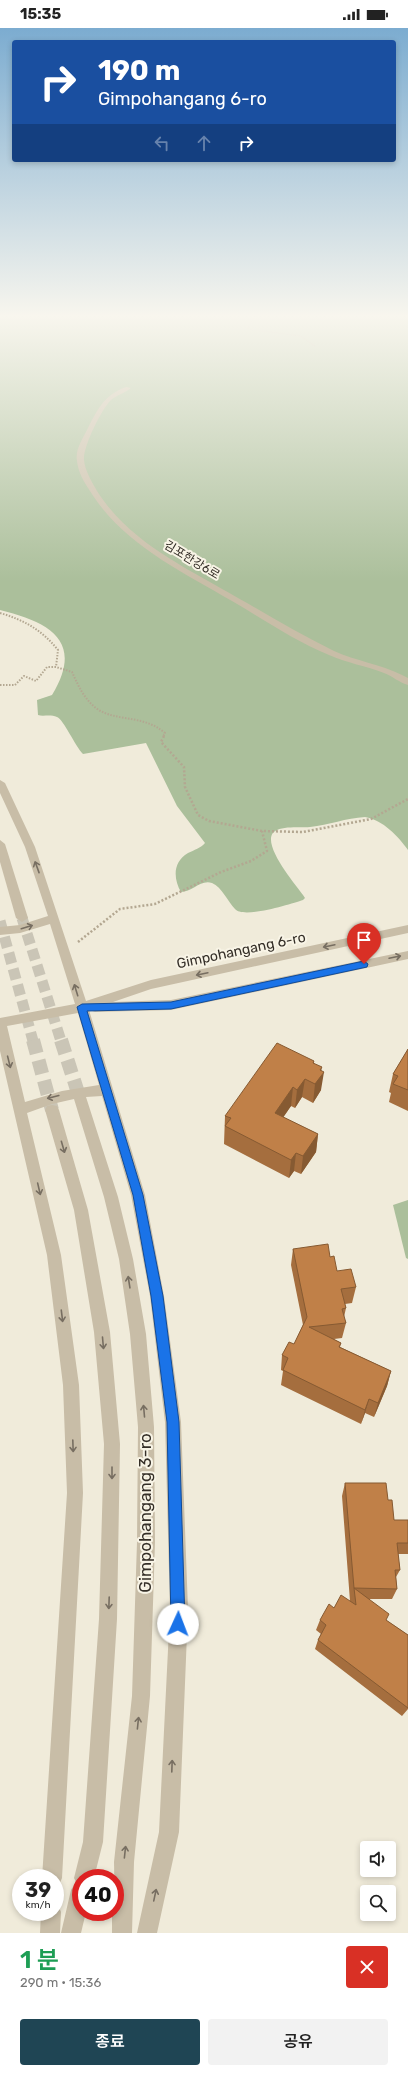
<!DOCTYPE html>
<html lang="ko">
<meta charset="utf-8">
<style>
body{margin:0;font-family:Rubik,"Noto Sans KR",sans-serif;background:#f2f2f2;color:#222;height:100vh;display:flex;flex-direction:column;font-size:15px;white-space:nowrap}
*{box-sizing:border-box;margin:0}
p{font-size:13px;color:#767676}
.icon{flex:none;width:22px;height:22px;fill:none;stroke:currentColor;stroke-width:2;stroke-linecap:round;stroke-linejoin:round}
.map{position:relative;height:1905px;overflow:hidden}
.panel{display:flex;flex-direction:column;background:#fff;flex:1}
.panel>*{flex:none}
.banner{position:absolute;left:12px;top:12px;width:384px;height:122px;border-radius:4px;box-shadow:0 2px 6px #0003;background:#1a4fa0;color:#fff;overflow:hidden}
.controls{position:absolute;left:360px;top:1813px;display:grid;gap:8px}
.controls a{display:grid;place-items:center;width:36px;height:36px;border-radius:4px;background:#fff;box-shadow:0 2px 6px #0003;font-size:20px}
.speed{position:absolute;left:12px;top:1841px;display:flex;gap:8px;font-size:20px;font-weight:700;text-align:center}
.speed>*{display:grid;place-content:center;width:52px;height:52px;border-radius:50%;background:#fff;box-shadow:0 2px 6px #0003;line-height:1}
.speed small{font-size:10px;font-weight:400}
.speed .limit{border:6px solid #d22;background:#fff;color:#111}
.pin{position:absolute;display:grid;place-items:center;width:34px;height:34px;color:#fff;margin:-41px -17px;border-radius:50% 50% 50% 0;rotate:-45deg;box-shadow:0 0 4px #0007}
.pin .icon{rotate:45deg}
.me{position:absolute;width:44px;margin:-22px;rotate:2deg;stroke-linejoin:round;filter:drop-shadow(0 0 3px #0008)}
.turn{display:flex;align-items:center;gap:14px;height:84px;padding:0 20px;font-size:18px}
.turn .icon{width:52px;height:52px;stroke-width:2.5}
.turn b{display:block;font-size:28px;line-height:34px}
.lanes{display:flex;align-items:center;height:38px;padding:0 20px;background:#0003;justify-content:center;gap:20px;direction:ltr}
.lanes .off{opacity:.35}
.round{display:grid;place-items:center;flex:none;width:42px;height:42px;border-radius:4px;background:#f2f2f2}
.summary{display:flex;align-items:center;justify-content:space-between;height:68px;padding:0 20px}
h1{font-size:24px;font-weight:600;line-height:30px;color:#1e9e55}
.cta{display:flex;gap:8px;margin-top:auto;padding:8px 20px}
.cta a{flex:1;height:46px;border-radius:4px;background:#1f4554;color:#fff;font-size:16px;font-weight:600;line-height:46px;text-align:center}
.cta a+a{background:#f2f2f2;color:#222}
.status{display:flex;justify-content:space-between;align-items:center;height:28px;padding:0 20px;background:#fff;direction:ltr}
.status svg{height:11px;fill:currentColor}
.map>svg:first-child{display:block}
.green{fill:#abbf9b}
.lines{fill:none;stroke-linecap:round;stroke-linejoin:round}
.minor-tunnel-far1{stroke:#cac5b6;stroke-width:11;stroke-dasharray:11 5.5;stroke-linecap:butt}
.minor-tunnel{stroke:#cac5b6;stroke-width:14;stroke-dasharray:14 7;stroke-linecap:butt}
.path-far2{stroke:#b3a791;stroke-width:1.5;stroke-dasharray:1 1;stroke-linecap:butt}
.path-far1{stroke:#b3a791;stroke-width:2;stroke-dasharray:1.5 1.5;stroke-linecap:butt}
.path{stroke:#b3a791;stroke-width:2.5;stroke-dasharray:2 2;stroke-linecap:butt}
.minor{fill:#c8bda7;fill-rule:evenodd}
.wall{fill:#a56e3e}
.shaded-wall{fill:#865a32}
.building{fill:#c08048;stroke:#865a32}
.oneway{stroke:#776e61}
.route{fill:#1a73e8;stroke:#114b97}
.labels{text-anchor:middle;stroke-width:4;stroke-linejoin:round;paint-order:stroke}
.far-street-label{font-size:12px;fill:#342e27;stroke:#f8f4e6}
.street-label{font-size:14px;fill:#342e27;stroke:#f8f4e6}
.near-street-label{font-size:17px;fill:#342e27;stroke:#f8f4e6}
</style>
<div class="status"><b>15:35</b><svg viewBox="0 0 49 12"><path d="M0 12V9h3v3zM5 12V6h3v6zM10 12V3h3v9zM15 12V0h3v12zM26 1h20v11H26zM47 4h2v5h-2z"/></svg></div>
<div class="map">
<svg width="408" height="1905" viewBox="0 0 408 1905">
<rect width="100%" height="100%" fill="#f0ebda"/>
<g class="green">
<path d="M 0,288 L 408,288 L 408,822 C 398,808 383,792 365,789 C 346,790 329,797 310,799 C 301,800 286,798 277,802 C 256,811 296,857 303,867 L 305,870 L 303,872 C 291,876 243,891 235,881 C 228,874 222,859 212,855 C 201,851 192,864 181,864 C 173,850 173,834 188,825 C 194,822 201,820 205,815 L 177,778 L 146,715 L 83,726 C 75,718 64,692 57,689 C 50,686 43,689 38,687 L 37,672 L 52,667 C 85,613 49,594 0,582 Z"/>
<polygon points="408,1172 408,1231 406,1230 393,1177"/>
</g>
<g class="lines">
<g class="minor-tunnel-far1">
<polyline points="22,890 61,1013"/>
<polyline points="0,893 33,1013"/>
</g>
<g class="minor-tunnel">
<polyline points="33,1012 52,1082"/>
<polyline points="61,1012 80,1071"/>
</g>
<polyline class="path-far2" points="255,288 247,301 301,308 316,319"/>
<g class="path-far1">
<path d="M 0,585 C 24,592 42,602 58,622 L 56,639"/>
<path d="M 0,657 L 15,657 L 24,648 L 36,653 L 47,639 L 56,639 L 72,644 C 78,657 84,671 96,680 C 114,694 143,686 165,705 L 163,709"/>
</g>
<g class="path">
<polyline points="164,708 161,714 184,739 185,759 198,787 209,793 262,803 303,804 371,791 408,771"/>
<polyline points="78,914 120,881 155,876 221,844 251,833 267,823 262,803"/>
</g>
<g class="minor">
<path d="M 126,359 L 131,360 C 125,365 117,367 111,372 C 101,382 83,419 84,432 C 85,443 92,454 97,463 C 130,515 187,540 238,570 C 270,588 301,607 334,623 C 356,633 380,636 402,647 L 408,650 L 408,657 C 400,655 392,648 384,645 C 366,638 347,635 329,627 C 295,613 263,591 232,573 C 179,542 123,516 90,463 C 84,454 78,444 77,433 C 75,422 82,412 87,402 C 97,382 104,367 126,359 Z"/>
<path d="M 0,752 L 5,755 L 35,819 L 86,973 L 151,952 L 408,897 L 408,905 L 151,961 L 113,974 L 171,972 L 408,923 L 408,931 L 171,982 L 95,984 L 89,982 L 145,1167 L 164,1268 L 181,1394 L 188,1581 L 179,1804 L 157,1905 L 137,1905 L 159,1804 L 170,1581 L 165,1394 L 150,1268 L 131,1167 L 102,1068 L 86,1069 L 118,1169 L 133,1231 L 146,1306 L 154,1399 L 155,1514 L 150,1668 L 134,1834 L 132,1905 L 112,1905 L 112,1884 L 115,1884 L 114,1834 L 132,1668 L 137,1514 L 138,1399 L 130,1306 L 119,1231 L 104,1169 L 74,1071 L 52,1076 L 27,1085 L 61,1227 L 79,1357 L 83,1465 L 62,1850 L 59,1857 L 55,1859 L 55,1850 L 42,1850 L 67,1465 L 63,1357 L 47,1227 L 0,1023 L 0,990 L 75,976 L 50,896 L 20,905 L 0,907 L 0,899 L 20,897 L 48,888 L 25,819 L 0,765 ZM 78,985 L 99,1057 L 62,1063 L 25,1074 L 7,998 Z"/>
<polygon points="0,812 5,816 28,890 22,894 16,890 0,834"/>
<polygon points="52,1077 57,1078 59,1082 88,1182 110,1304 120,1416 117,1591 103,1814 94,1850 81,1850 81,1884 86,1884 81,1905 61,1905 71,1862 76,1854 74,1850 83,1814 99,1591 104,1416 94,1304 74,1182 45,1082 47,1078"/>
<polygon points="55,1875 58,1877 61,1884 60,1905 40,1905 41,1884 55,1884"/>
</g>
</g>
<g class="wall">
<polygon points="408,1021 408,1083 389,1074 391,1065 389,1064 393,1046"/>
<polygon points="314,1033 314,1035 321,1043 321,1062 313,1075 302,1069 295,1080 291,1078 283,1089 318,1106 316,1124 301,1146 294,1143 289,1150 224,1116 225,1088"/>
<polygon points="293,1221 330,1229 337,1243 356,1259 352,1275 345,1276 346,1280 344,1289 346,1295 342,1310 334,1311 341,1315 340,1319 391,1343 387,1358 374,1389 365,1385 361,1396 281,1357 283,1343 281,1342 282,1327 294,1316 303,1297 291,1237"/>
<polygon points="345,1455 388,1472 394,1492 408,1492 408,1526 398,1526 400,1542 396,1549 397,1561 392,1571 369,1571 386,1592 408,1607 408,1681 402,1688 315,1621 318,1612 321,1606 316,1602 320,1592 334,1580 350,1573 342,1468"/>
</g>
<g class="shaded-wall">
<polygon points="322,1039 320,1049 324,1044 321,1062 313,1075 315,1056 320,1042"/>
<polygon points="305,1051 302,1069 295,1080 297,1062"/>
<polygon points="293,1059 291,1078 274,1103 275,1085"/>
<polygon points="318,1106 316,1124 301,1146 303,1128"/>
<polygon points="296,1125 294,1143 289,1150 291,1132"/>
<polygon points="391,1343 387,1358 374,1389 378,1375"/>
<polygon points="369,1371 365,1385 361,1396 365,1382"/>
</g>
<g class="building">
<polygon points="277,1015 314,1033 313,1035 322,1039 320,1042 324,1044 315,1056 305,1051 297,1062 293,1059 275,1085 318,1106 303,1128 296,1125 291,1132 225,1098 231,1090 225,1088"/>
<polygon points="408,1021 408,1062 393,1056 398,1048 393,1046"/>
<polygon points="328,1216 330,1229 334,1228 337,1243 351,1241 356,1259 341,1261 346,1280 342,1281 346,1295 309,1299 341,1315 339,1319 391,1343 378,1375 369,1371 365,1382 283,1342 288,1330 282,1327 289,1314 294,1316 307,1289 293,1221"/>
<polygon points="345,1455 386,1455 388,1472 392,1472 394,1492 408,1492 408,1515 397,1515 400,1542 395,1542 397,1561 354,1560"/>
<polygon points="354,1560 389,1586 386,1592 408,1607 408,1680 318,1612 326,1597 320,1592 329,1576 334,1580 341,1567 356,1577"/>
</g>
<defs><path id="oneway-shaft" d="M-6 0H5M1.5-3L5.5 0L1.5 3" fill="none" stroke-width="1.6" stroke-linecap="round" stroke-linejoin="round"/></defs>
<g class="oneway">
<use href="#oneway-shaft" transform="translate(37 839) rotate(-110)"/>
<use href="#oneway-shaft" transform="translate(27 899) rotate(-17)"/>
<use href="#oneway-shaft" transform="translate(329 918) rotate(168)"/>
<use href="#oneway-shaft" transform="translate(395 929) rotate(-12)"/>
<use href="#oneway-shaft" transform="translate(202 946) rotate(168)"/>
<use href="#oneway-shaft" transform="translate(76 962) rotate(-107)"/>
<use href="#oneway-shaft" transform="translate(9 1034) rotate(76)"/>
<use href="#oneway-shaft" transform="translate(53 1069) rotate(166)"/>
<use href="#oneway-shaft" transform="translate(63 1119) rotate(74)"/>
<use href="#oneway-shaft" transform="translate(39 1161) rotate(77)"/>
<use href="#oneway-shaft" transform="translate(129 1254) rotate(-99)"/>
<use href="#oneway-shaft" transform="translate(62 1288) rotate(83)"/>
<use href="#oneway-shaft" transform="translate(103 1315) rotate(85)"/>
<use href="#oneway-shaft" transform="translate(144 1383) rotate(-95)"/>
<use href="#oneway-shaft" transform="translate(73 1418) rotate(88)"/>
<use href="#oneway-shaft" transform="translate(112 1445) rotate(90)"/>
<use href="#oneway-shaft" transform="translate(109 1575) rotate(92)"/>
<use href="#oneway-shaft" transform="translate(138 1695) rotate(-84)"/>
<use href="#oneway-shaft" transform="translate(172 1738) rotate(-88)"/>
<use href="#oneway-shaft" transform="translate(125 1824) rotate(-84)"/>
<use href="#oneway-shaft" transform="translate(155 1867) rotate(-78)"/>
</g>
<linearGradient id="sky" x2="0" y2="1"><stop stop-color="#7cacd0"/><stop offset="0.52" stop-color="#f8f6ee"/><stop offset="1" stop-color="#f8f6ee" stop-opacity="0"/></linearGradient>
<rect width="408" height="554" fill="url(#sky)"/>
<polygon class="route" points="364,933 368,936 367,939 171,981 87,983 143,1167 163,1268 179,1394 185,1596 183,1601 178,1603 173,1601 171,1596 167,1394 151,1268 133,1167 77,979 82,976 171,974"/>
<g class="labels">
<g class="far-street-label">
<text transform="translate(192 532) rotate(31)" y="4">김포한강6로</text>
</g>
<g class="street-label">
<text transform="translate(241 922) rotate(-12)" y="5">Gimpohangang 6-ro</text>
</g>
<g class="near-street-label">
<text transform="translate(145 1485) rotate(-90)" y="6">Gimpohangang 3-ro</text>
</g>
</g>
</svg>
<div class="controls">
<a><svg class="icon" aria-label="sound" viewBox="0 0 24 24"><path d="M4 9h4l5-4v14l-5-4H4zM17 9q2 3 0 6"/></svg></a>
<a><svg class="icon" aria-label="search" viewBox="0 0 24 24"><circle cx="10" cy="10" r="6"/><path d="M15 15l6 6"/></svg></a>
</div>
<div class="speed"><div>39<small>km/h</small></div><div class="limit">40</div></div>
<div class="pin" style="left:364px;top:936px;background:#d93025"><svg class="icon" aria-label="arrive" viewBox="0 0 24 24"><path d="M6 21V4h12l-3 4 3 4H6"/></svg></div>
<svg class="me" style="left:178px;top:1596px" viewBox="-20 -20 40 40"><circle r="19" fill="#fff"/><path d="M0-13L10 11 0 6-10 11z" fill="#1a73e8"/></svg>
<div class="banner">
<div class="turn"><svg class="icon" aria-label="right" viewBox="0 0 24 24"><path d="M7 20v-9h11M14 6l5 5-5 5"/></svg><div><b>190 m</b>Gimpohangang 6-ro</div></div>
<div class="lanes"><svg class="icon off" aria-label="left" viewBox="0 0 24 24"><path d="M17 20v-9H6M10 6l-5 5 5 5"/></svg><svg class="icon off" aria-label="ahead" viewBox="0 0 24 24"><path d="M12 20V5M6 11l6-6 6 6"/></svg><svg class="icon" aria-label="right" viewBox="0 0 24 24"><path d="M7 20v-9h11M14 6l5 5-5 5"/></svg></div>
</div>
</div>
<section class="panel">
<div class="summary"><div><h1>1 분</h1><p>290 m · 15:36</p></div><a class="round" style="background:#d93025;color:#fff"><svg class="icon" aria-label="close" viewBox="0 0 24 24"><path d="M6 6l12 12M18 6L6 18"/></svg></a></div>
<div class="cta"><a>종료</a><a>공유</a></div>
</section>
